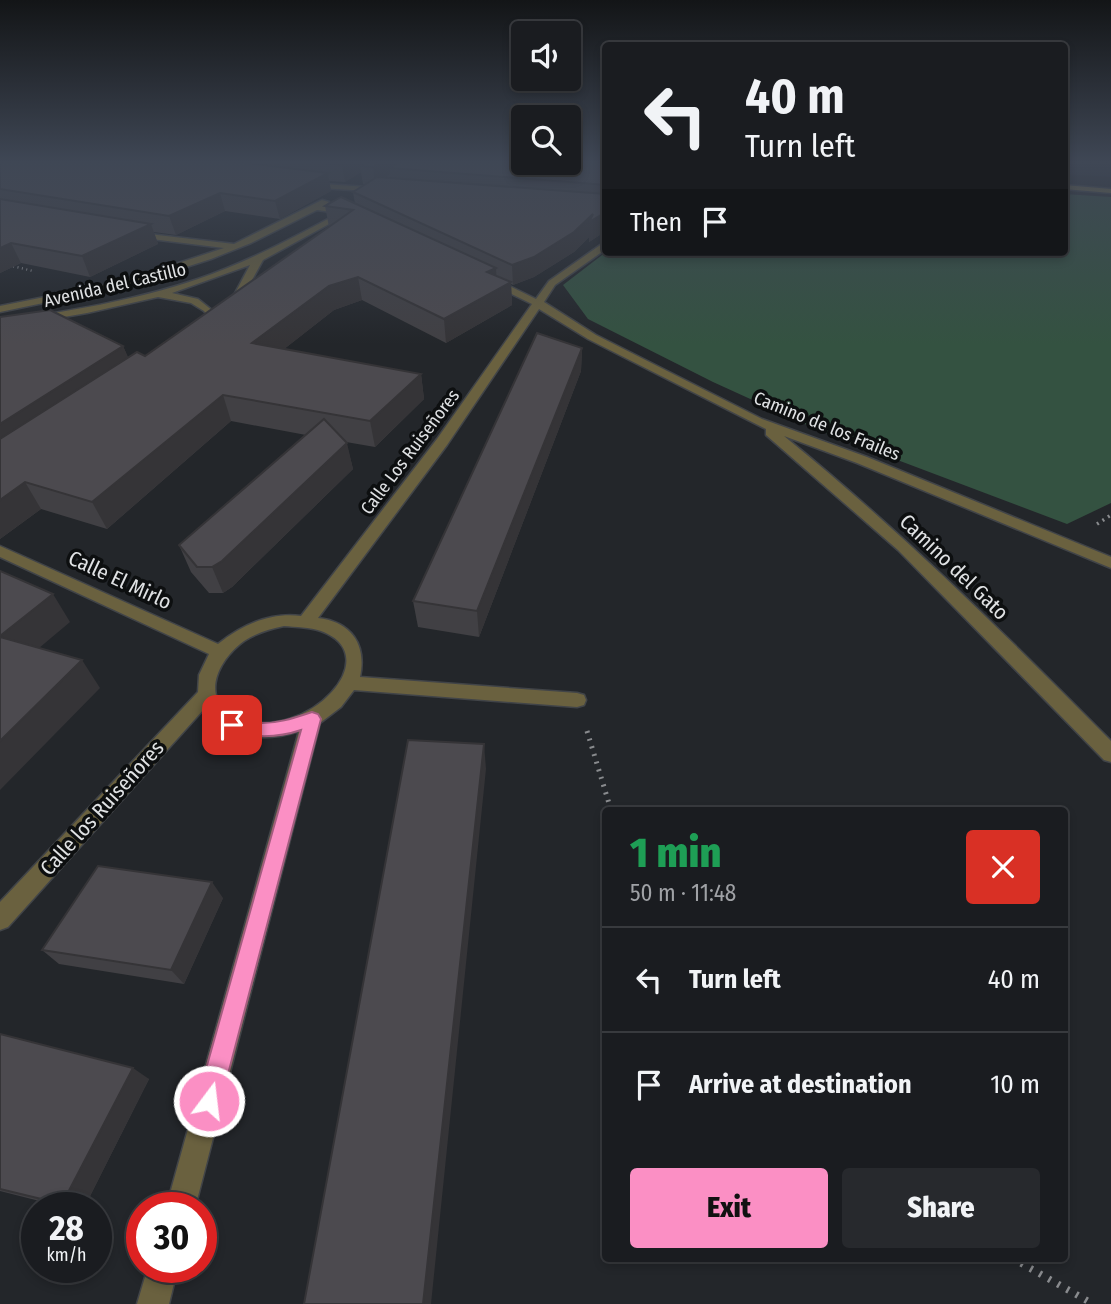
<!DOCTYPE html>
<meta charset="utf-8">
<style>
body{margin:0;font-family:"Fira Sans Condensed",sans-serif;background:#27292d;color:#f1f3f6;height:100vh;display:flex;flex-direction:column;font-size:26px;white-space:nowrap}
*{box-sizing:border-box;margin:0}
p{font-size:23px;color:#9fa1a5}
.icon{flex:none;width:38px;height:38px;fill:none;stroke:currentColor;stroke-width:2;stroke-linecap:round;stroke-linejoin:round}
.map{position:relative;flex:1;overflow:hidden}
.sheet{position:absolute;left:602px;top:807px;width:466px;height:455px;display:flex;flex-direction:column;background:#1a1c20;border-radius:7px;box-shadow:0 4px 10px #0003,0 0 0 2px #383a3e}
.sheet>*{flex:none}
.top-card{position:absolute;left:602px;top:42px;width:466px;height:214px;border-radius:7px;box-shadow:0 4px 10px #0003,0 0 0 2px #383a3e;background:#1a1c20;color:#f1f3f6;overflow:hidden}
.controls{position:absolute;left:511px;top:21px;display:grid;gap:14px}
.controls a{display:grid;place-items:center;width:70px;height:70px;border-radius:7px;background:#1a1c20;box-shadow:0 4px 10px #0003,0 0 0 2px #383a3e;font-size:35px}
.speed{position:absolute;left:21px;top:1192px;display:flex;gap:14px;font-size:35px;font-weight:700;text-align:center}
.speed>*{display:grid;place-content:center;width:91px;height:91px;border-radius:50%;background:#1a1c20;box-shadow:0 4px 10px #0003,0 0 0 2px #383a3e;line-height:1}
.speed small{font-size:18px;font-weight:400}
.speed .limit{border:10px solid #d22;background:#fff;color:#111}
.pin{position:absolute;display:grid;place-items:center;width:60px;height:60px;color:#fff;margin:-30px;border-radius:14px;box-shadow:0 4px 10px #0006}
.me{position:absolute;width:77px;margin:-38px;rotate:15deg;stroke-linejoin:round;filter:drop-shadow(0 0 5px #0008)}
.turn{display:flex;align-items:center;gap:24px;height:147px;padding:0 28px;font-size:32px}
.turn .icon{width:91px;height:91px;stroke-width:2.5}
.turn b{display:block;font-size:49px;line-height:60px}
.then{display:flex;align-items:center;height:66px;padding:0 28px;background:#0003;gap:14px;font-size:26px}
.round{display:grid;place-items:center;flex:none;width:74px;height:74px;border-radius:7px;background:#27292d}
.head{display:flex;align-items:center;justify-content:space-between;height:119px;padding:0 28px}
h1{font-size:42px;font-weight:800;line-height:52px;color:#1e9e55}
.primary-button{display:flex;gap:14px;margin-top:auto;padding:14px 28px}
.primary-button a{flex:1;height:80px;border-radius:7px;background:#fb8fc4;color:#111;font-size:28px;font-weight:800;line-height:80px;text-align:center}
.primary-button a+a{background:#27292d;color:#f1f3f6}
ul{padding:0;list-style:none}
li{display:flex;align-items:center;gap:21px;height:105px;padding:0 28px;border-top:2px solid #383a3e}
li div{flex:1}
li b{display:block;font-size:26px}
li em{font-style:normal}
.map>svg:first-child{display:block}
.built{fill:#292f37}
.green{fill:#345241}
.lines{fill:none;stroke-linecap:round;stroke-linejoin:round}
.minor-casing{stroke:#414448;stroke-width:3}
.secondary-casing{stroke:#414448;stroke-width:3}
.path-far3{stroke:#898b8e;stroke-width:2.5;stroke-dasharray:1 3.5;stroke-linecap:butt}
.path-far2{stroke:#898b8e;stroke-width:3.5;stroke-dasharray:2 4.5;stroke-linecap:butt}
.path-far1{stroke:#898b8e;stroke-width:5;stroke-dasharray:2 6;stroke-linecap:butt}
.path{stroke:#898b8e;stroke-width:7;stroke-dasharray:2.5 8;stroke-linecap:butt}
.minor{fill:#6a613f;fill-rule:evenodd}
.secondary{fill:#90824b;fill-rule:evenodd}
.wall{fill:#414044}
.shaded-wall{fill:#353437}
.building{fill:#4c4a4f;stroke:#353437;stroke-width:2}
.route{fill:#fb8fc4;stroke:#a35d7f;stroke-width:2}
.labels{text-anchor:middle;stroke-width:7;stroke-linejoin:round;paint-order:stroke}
.far-street-label{font-size:18px;fill:#e0e2e4;stroke:#0d0f10}
.street-label{font-size:21px;fill:#e0e2e4;stroke:#0d0f10}
</style>
<div class="map">
<svg width="1111" height="1304" viewBox="0 0 1111 1304">
<rect width="100%" height="100%" fill="#23262a"/>
<polygon class="built" points="1064,162 1111,162 1111,177 1064,174"/>
<polygon class="green" points="1064,194 1111,197 1111,503 1067,524 818,430 713,382 588,319 563,285 606,252 1064,252"/>
<g class="lines">
<g class="minor-casing">
<g id="minor">
<polygon points="309,183 382,188 386,190 382,192 306,187"/>
<path d="M 322,200 L 329,202 L 324,206 L 351,212 L 263,260 L 242,298 L 222,324 L 214,324 L 204,311 L 191,303 L 158,297 L 87,313 L 0,328 L 0,322 C 67,311 134,301 198,279 C 247,262 293,238 339,213 L 317,210 L 251,243 L 211,259 L 130,285 L 0,312 L 0,306 L 124,281 L 224,248 L 135,237 L 132,236 L 132,232 L 234,244 ZM 250,265 L 233,297 L 218,315 L 198,299 L 172,293 Z"/>
<path d="M 606,241 L 606,249 L 555,285 L 544,302 L 596,335 L 762,419 L 867,457 L 1111,557 L 1111,568 L 857,463 L 784,436 C 900,530 1006,635 1111,741 L 1111,762 L 1104,760 L 898,550 L 766,435 L 766,429 L 588,339 L 539,309 L 447,445 L 318,618 C 351,622 367,644 360,677 L 577,693 L 584,695 L 586,700 L 584,705 L 577,707 L 354,690 L 341,707 L 320,723 L 195,1208 L 166,1208 L 299,731 C 267,742 225,740 204,709 L 8,927 L 0,930 L 0,902 L 198,692 L 199,675 L 209,654 L 0,557 L 0,546 L 218,644 C 242,625 270,612 301,616 L 437,439 L 532,304 L 489,283 L 489,279 L 495,279 L 536,299 L 549,281 ZM 284,626 C 295,627 310,627 321,631 C 389,656 306,742 242,719 C 198,704 215,662 244,641 C 256,633 270,629 284,626 Z"/>
<polygon points="148,1267 178,1267 169,1304 137,1304"/>
</g>
</g>
<g class="secondary-casing">
<polygon id="secondary" points="1064,185 1111,189 1111,193 1064,189"/>
</g>
<polyline class="path-far3" points="0,263 33,271"/>
<polyline class="path-far2" points="1097,524 1111,515"/>
<polyline class="path-far1" points="587,731 611,810"/>
<polyline class="path" points="1012,1258 1093,1304"/>
<use href="#minor" class="minor"/>
<use href="#secondary" class="secondary"/>
</g>
<g class="wall">
<polygon points="0,162 606,162 606,231 589,242 589,237 574,252 534,277 513,285 511,284 512,305 446,343 362,300 334,310 284,349 421,374 424,399 375,447 346,442 353,469 232,587 223,593 209,593 191,572 179,545 306,435 231,421 107,529 41,509 0,539 0,317 123,346 128,358 145,356 329,227 325,206 355,204 353,192 366,184 363,184 361,172 345,182 329,181 331,191 280,219 225,211 176,235 154,232 158,244 90,277 21,263 0,273"/>
<polygon points="582,348 581,371 479,637 418,627 413,601"/>
<polygon points="223,898 184,984 59,964 42,950"/>
<polygon points="0,1034 149,1079 84,1208 67,1208 0,1191"/>
</g>
<g class="shaded-wall">
<polygon points="347,162 378,162 360,166 361,172 345,182 342,165"/>
<polygon points="380,162 408,162 390,168 390,174 375,184 373,167"/>
<polygon points="328,173 331,191 280,219 275,201"/>
<polygon points="220,193 225,211 176,235 169,216"/>
<polygon points="606,212 606,231 589,242 589,237 574,252 534,277 513,285 512,265 593,214"/>
<polygon points="151,224 158,244 90,277 82,256"/>
<polygon points="11,243 21,263 0,273 0,248"/>
<polygon points="496,268 497,290 511,282 512,305 446,343 444,319 487,272"/>
<polygon points="358,277 362,300 334,310 260,368 252,343 329,286"/>
<polygon points="123,346 134,370 0,460 0,424"/>
<polygon points="582,348 581,371 479,637 477,611"/>
<polygon points="421,374 424,399 375,447 370,421"/>
<polygon points="223,395 231,421 107,529 92,502"/>
<polygon points="347,443 353,469 232,587 223,593 212,567"/>
<polygon points="25,482 41,509 0,539 0,500"/>
<polygon points="53,594 70,622 20,664 0,636"/>
<polygon points="82,660 100,688 0,790 0,741"/>
<polygon points="484,744 486,769 431,1304 423,1304"/>
<polygon points="212,882 223,898 184,984 171,970"/>
<polygon points="133,1068 149,1079 84,1208 72,1208 62,1204"/>
</g>
<g class="building">
<polygon points="0,162 239,162 328,173 275,201 220,193 169,216 0,189"/>
<polygon points="312,162 347,162 342,165"/>
<polygon points="367,162 380,162 373,167 360,166"/>
<polygon points="399,162 523,162 523,163 606,162 606,185 390,168"/>
<polygon points="377,177 606,194 606,212 589,222 593,214 574,232 534,257 512,265 353,192"/>
<polygon points="341,197 496,268 487,272 511,282 444,319 358,277 329,286 252,343 421,374 370,421 223,395 92,502 25,482 0,500 0,439 137,352 145,356 353,210 325,206"/>
<polygon points="0,199 151,224 82,256 11,243 0,248"/>
<polygon points="50,310 123,346 0,424 0,317"/>
<polygon points="537,333 582,348 477,611 413,601"/>
<polygon points="324,419 347,443 222,561 212,567 197,567 179,545"/>
<polygon points="0,571 53,594 0,636"/>
<polygon points="0,637 82,660 0,741"/>
<polygon points="408,740 484,744 423,1304 304,1304"/>
<polygon points="98,866 212,882 171,970 42,950"/>
<polygon points="0,1034 133,1068 62,1204 0,1189"/>
</g>
<linearGradient id="sky" x2="0" y2="1"><stop stop-color="#131517"/><stop offset="0.47" stop-color="#3f4755"/><stop offset="1" stop-color="#3f4755" stop-opacity="0"/></linearGradient>
<rect width="1111" height="344" fill="url(#sky)"/>
<path class="route" d="M 312,712 L 318,714 L 321,719 L 221,1101 L 217,1110 L 209,1113 L 200,1110 L 197,1101 L 301,730 C 275,739 251,738 225,730 L 223,725 L 225,720 C 237,716 247,723 258,723 C 277,724 294,718 312,712 Z"/>
<g class="labels">
<g class="far-street-label">
<text transform="translate(115 285) rotate(-13)" y="6">Avenida del Castillo</text>
<text transform="translate(827 426) rotate(22)" y="6">Camino de los Frailes</text>
<text transform="translate(410 452) rotate(-53)" y="6">Calle Los Ruiseñores</text>
</g>
<g class="street-label">
<text transform="translate(954 567) rotate(44)" y="7">Camino del Gato</text>
<text transform="translate(120 580) rotate(25)" y="7">Calle El Mirlo</text>
<text transform="translate(102 808) rotate(-48)" y="7">Calle los Ruiseñores</text>
</g>
</g>
</svg>
<div class="controls">
<a><svg class="icon" aria-label="sound" viewBox="0 0 24 24"><path d="M4 9h4l5-4v14l-5-4H4zM17 9q2 3 0 6"/></svg></a>
<a><svg class="icon" aria-label="search" viewBox="0 0 24 24"><circle cx="10" cy="10" r="6"/><path d="M15 15l6 6"/></svg></a>
</div>
<div class="speed"><div>28<small>km/h</small></div><div class="limit">30</div></div>
<div class="pin" style="left:232px;top:725px;background:#d93025"><svg class="icon" aria-label="arrive" viewBox="0 0 24 24"><path d="M6 21V4h12l-3 4 3 4H6"/></svg></div>
<svg class="me" style="left:209px;top:1101px" viewBox="-20 -20 40 40"><circle r="17" fill="#fb8fc4" stroke="#fff" stroke-width="3"/><path d="M0-11L8 9 0 5-8 9z" fill="#fff"/></svg>
<div class="top-card">
<div class="turn"><svg class="icon" aria-label="left" viewBox="0 0 24 24"><path d="M17 20v-9H6M10 6l-5 5 5 5"/></svg><div><b>40 m</b>Turn left</div></div>
<div class="then">Then<svg class="icon" aria-label="arrive" viewBox="0 0 24 24"><path d="M6 21V4h12l-3 4 3 4H6"/></svg></div>
</div>
<section class="sheet">
<div class="head"><div><h1>1 min</h1><p>50 m · 11:48</p></div><a class="round" style="background:#d93025;color:#fff"><svg class="icon" aria-label="close" viewBox="0 0 24 24"><path d="M6 6l12 12M18 6L6 18"/></svg></a></div>
<ul>
<li><svg class="icon" aria-label="left" viewBox="0 0 24 24"><path d="M17 20v-9H6M10 6l-5 5 5 5"/></svg><div><b>Turn left</b></div><em>40 m</em></li>
<li><svg class="icon" aria-label="arrive" viewBox="0 0 24 24"><path d="M6 21V4h12l-3 4 3 4H6"/></svg><div><b>Arrive at destination</b></div><em>10 m</em></li>
</ul>
<div class="primary-button"><a>Exit</a><a>Share</a></div>
</section>
</div>
